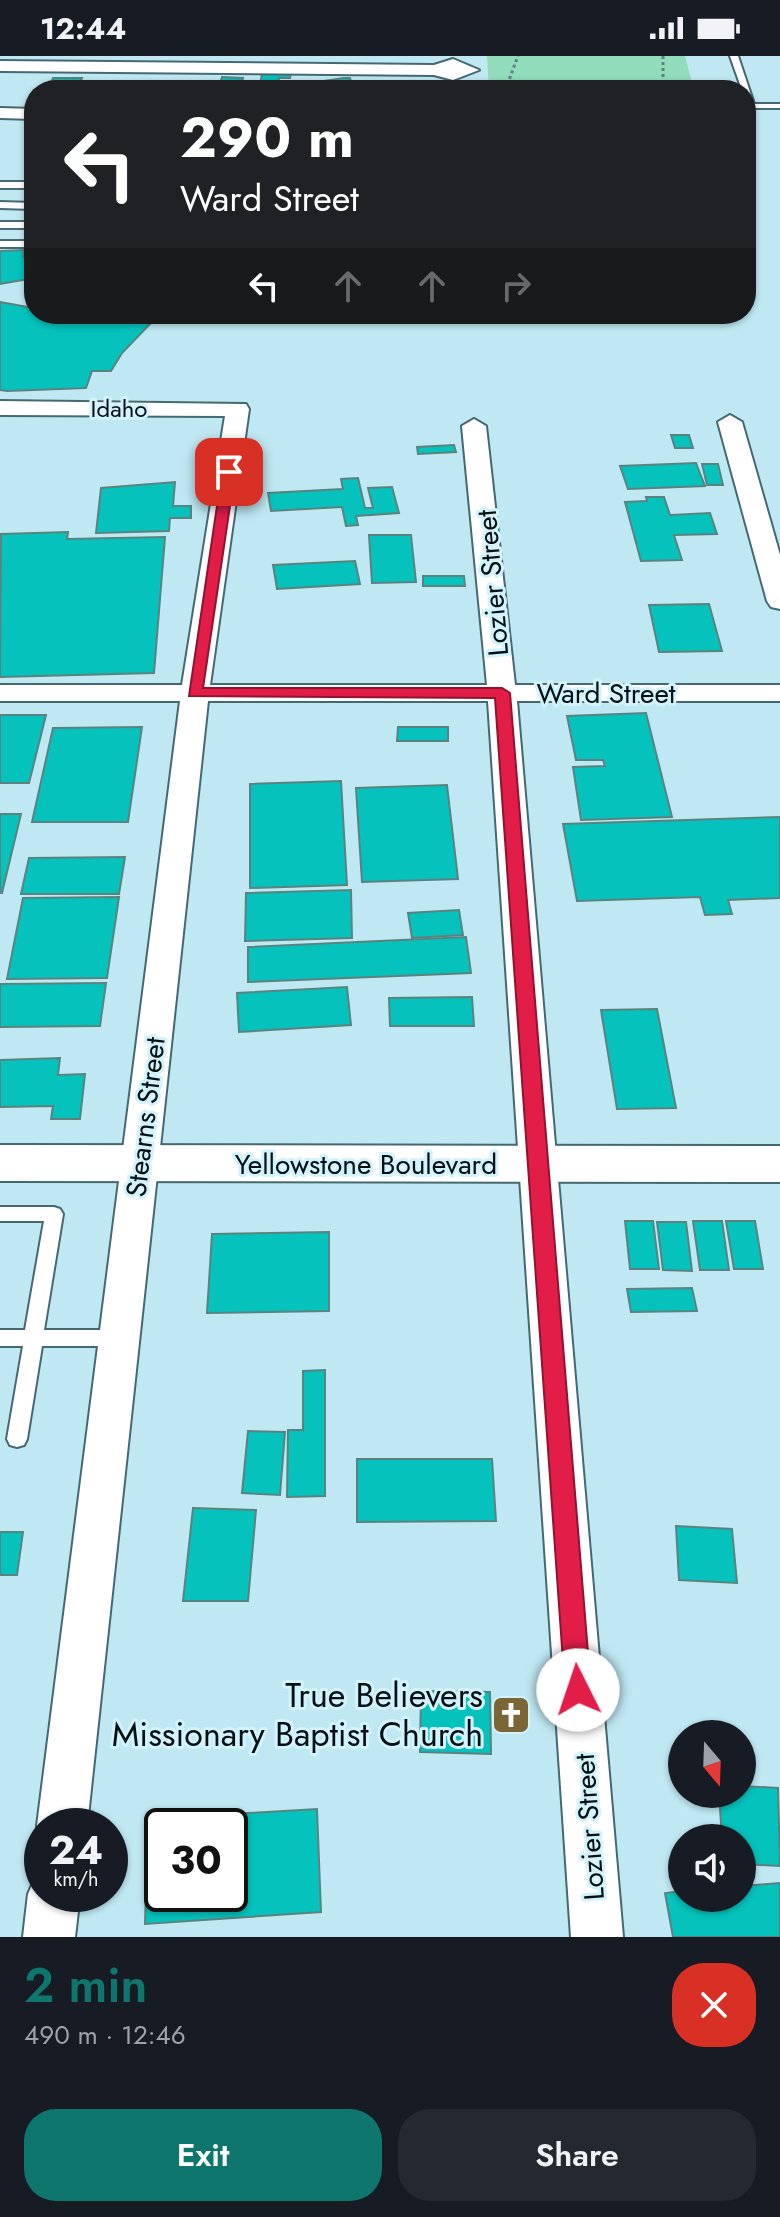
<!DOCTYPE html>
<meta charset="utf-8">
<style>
body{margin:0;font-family:Jost,sans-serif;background:#242831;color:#f1f3f6;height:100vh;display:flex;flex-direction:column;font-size:30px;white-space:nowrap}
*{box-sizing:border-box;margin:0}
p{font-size:26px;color:#9ea1a6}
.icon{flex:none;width:44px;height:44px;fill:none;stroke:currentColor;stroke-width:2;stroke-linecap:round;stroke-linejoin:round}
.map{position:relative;height:1881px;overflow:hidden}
.details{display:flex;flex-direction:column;background:#171b24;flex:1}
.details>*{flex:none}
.top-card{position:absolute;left:24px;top:24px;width:732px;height:244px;border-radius:32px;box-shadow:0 2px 6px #0004;background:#202124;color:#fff;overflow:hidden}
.needle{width:52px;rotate:161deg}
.buttons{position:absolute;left:668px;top:1664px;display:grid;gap:16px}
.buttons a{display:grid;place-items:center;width:88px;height:88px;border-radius:50%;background:#171b24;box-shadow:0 2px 6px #0004;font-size:40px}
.speed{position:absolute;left:24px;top:1752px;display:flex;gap:16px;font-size:40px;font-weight:700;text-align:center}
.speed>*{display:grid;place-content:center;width:104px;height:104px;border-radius:50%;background:#171b24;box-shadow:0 2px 6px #0004;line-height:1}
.speed small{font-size:20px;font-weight:400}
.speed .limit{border:4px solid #111;border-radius:12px;background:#fff;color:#111}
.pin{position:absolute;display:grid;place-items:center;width:68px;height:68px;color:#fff;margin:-34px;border-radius:16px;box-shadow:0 4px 12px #0006}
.me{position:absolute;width:88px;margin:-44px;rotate:356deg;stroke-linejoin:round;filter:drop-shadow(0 0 6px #0008)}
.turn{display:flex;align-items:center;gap:28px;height:168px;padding:0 24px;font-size:36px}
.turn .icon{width:104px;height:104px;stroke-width:2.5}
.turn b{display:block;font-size:56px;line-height:68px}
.lanes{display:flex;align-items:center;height:76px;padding:0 24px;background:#0003;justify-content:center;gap:40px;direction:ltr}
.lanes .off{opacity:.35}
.round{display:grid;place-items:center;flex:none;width:84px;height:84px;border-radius:32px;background:#242831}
.overview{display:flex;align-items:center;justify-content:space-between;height:136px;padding:0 24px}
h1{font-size:48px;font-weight:600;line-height:60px;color:#0f766e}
.action{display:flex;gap:16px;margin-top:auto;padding:16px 24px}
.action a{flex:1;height:92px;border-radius:32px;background:#0f766e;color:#fff;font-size:32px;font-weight:600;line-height:92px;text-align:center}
.action a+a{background:#242831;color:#f1f3f6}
.status{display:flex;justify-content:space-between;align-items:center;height:56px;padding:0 40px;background:#171b24;direction:ltr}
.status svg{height:22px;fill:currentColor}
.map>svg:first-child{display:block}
.green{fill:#91dcbb}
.building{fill:#05c2bc;stroke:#5a8380;stroke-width:2;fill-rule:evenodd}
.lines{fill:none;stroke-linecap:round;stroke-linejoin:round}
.lane-casing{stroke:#446973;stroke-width:4}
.street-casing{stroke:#446973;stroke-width:4}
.secondary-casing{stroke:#446973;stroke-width:4}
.path{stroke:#627d85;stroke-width:3;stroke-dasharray:3 3;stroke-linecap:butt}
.lane{fill:#fff;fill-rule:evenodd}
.street{fill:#fff;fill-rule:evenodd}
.secondary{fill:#fff;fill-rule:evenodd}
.route{fill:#e11d48;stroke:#92132f;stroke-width:2}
.labels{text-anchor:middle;stroke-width:6;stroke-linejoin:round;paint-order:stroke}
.far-street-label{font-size:24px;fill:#020f13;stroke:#d3f3fc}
.street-label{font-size:28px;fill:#020f13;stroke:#d3f3fc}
.near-poi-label{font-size:34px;fill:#020f13;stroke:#d3f3fc;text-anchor:end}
</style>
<div class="status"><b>12:44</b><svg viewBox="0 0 49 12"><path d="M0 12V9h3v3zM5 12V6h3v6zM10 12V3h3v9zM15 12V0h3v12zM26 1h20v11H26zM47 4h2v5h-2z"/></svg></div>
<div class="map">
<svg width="780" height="1881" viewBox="0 0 780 1881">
<rect width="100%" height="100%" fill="#bfe8f3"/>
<polygon class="green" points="487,0 685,0 694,34 489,34"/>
<g class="building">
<polygon points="262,17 291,17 290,22 279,22 278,30 260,31"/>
<polygon points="222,21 243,22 240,34 218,34"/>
<polygon points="53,22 82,22 77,34 48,34"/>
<polygon points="344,22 350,22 353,34 325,33 323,25"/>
<polygon points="359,26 385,26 385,34 358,34"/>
<polygon points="392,26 419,26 419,34 391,34"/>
<polygon points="425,26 452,26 453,34 426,34"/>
<polygon points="24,194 23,201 34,201 29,223 0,228 0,195"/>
<polygon points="0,246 34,252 34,258 92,261 97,258 152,266 122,297 111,315 92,315 86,332 7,335 0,334"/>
<polygon points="671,379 689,379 693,392 675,392"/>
<polygon points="454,389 456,396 418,398 417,391"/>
<polygon points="696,407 705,430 628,433 620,410"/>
<polygon points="702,408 718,408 723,429 707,429"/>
<polygon points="358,422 365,452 373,452 368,432 392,431 399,457 356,460 358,469 346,470 342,451 271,455 268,437 343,433 341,423"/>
<polygon points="175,426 173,450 191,450 191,462 170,462 169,475 96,477 101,432"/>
<polygon points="646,441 664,441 670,459 710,457 717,478 674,479 682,504 641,505 625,446 647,445"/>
<polygon points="68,476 67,483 165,481 154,617 0,621 1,478"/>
<polygon points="369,479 411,479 416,526 372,527"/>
<polygon points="355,505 360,528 277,533 273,509"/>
<polygon points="423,520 464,520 465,530 423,530"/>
<polygon points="709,548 722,595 659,596 649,549"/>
<polygon points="646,657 672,761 581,764 573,711 605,710 603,704 576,704 567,660"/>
<polygon points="0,659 46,659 29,727 0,727"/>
<polygon points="142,671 128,766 32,766 53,672"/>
<polygon points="398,671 448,671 448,685 397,685"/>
<polygon points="341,725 347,829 250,832 250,728"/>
<polygon points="447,729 458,823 362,826 356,732"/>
<polygon points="0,758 21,758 2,837 0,837"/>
<polygon points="780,761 780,842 728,844 732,858 705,859 700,841 577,845 563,768"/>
<polygon points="125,801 119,838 21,838 29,802"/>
<polygon points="351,834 352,882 245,885 246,837"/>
<polygon points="119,841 107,922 7,923 23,842"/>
<polygon points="459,854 463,879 412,882 408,857"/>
<polygon points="466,881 471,917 248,926 248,891"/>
<polygon points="106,927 100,970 0,971 0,928"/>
<polygon points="347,931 351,969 239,976 237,937"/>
<polygon points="472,941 474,970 390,970 389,942"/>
<polygon points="657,953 676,1052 617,1053 601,954"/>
<polygon points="60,1002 58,1019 85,1018 80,1063 51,1063 53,1050 0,1051 0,1004"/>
<polygon points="625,1165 653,1165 659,1213 630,1213"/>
<polygon points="693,1165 722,1165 729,1214 700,1214"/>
<polygon points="726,1165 755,1165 763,1213 734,1213"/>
<polygon points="657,1166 686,1166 692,1215 663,1214"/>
<polygon points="329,1176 329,1255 207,1257 212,1178"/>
<polygon points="692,1232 697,1255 631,1256 627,1233"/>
<polygon points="325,1314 325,1440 287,1441 288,1374 303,1374 303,1315"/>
<polygon points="248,1375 285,1376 280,1439 242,1437"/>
<polygon points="357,1403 492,1403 496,1465 357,1466"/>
<polygon points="193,1452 256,1454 248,1545 183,1545"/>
<polygon points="676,1470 732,1473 737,1527 679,1524"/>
<polygon points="0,1476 23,1476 17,1519 0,1519"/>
<polygon points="421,1635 490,1636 491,1698 420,1696"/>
<polygon points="742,1730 778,1732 780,1810 742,1808 742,1782 722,1782 719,1738 742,1738"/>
<path d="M 317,1753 L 321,1856 L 145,1868 L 148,1763 ZM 162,1770 L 230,1770 L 230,1838 L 162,1838 Z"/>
<polygon points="780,1827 780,1881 673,1881 665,1837 682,1835 682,1842 742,1842 742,1830"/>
</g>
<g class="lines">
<g class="lane-casing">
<g id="lane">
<polygon points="730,0 738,0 754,48 780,48 780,52 748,52 746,34 742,34"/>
<rect x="0" y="126" width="34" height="6"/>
<polygon points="0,146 34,147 34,153 0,152"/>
<rect x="0" y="166" width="34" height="6"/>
<rect x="0" y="185" width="34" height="6"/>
<polygon points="0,1151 54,1151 60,1153 63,1158 44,1274 119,1274 126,1277 129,1282 126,1287 119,1290 42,1290 27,1383 24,1389 17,1391 10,1389 7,1383 23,1290 0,1290 0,1274 25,1274 44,1165 0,1165"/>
</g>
</g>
<g class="street-casing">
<g id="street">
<polygon points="453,3 479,14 453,24 434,19 0,15 0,5 434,9"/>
<polygon points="0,52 34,53 34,63 0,62"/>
<polygon points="0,345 246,348 249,353 210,629 487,629 462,370 474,363 486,370 515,629 780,629 780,645 517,645 623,1881 571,1881 488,645 208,645 87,1770 42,1770 42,1782 37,1770 180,645 0,645 0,629 182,629 225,360 0,359"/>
<polygon points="730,359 742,366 780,499 780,553 771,551 767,545 718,366"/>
<polygon points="42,1817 42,1838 80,1838 75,1881 23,1881 28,1838 36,1820"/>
</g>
</g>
<g class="secondary-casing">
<polygon id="secondary" points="0,1089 780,1090 780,1126 0,1125"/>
</g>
<g class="path">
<polyline points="663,0 663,34"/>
<polyline points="513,34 509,24 518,0"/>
</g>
<use href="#lane" class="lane"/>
<use href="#street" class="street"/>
<use href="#secondary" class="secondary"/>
</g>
<polygon class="route" points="229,412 235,416 203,632 502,632 510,637 591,1634 587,1642 578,1645 569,1642 565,1634 495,642 189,640 222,416"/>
<defs>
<g id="church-square" transform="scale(2)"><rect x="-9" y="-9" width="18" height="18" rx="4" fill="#7b6635" stroke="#d3f3fc"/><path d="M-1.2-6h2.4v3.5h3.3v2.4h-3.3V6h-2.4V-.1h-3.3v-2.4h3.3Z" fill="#fff"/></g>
</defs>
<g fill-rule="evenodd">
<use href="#church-square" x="511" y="1659"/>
</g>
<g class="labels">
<g class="far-street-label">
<text x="119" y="361">Idaho</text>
</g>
<g class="street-label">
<text transform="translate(492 527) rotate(-95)" y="10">Lozier Street</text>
<text x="606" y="647">Ward Street</text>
<text transform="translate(145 1061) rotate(-83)" y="10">Stearns Street</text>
<text x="366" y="1118">Yellowstone Boulevard</text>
<text transform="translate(589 1771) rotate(-94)" y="10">Lozier Street</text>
</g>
<g class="near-poi-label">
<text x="483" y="1651">True Believers<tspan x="483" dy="39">Missionary Baptist Church</tspan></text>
</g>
</g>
</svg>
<div class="buttons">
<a><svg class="needle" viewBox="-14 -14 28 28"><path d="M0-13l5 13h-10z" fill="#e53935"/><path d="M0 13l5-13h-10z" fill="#9ea1a6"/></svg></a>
<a><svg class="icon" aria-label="sound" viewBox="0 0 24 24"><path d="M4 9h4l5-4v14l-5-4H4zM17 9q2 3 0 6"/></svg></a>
</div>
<div class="speed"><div>24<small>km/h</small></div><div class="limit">30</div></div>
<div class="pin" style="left:229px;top:416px;background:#d93025"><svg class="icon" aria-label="arrive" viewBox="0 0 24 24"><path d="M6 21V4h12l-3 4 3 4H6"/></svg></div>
<svg class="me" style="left:578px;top:1634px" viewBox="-20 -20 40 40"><circle r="19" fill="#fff"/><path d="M0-13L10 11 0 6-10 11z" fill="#e11d48"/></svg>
<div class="top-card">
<div class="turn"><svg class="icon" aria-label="left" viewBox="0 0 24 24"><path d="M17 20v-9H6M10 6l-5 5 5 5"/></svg><div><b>290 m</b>Ward Street</div></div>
<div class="lanes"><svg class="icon" aria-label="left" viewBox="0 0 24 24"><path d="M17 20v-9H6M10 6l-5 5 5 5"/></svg><svg class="icon off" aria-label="ahead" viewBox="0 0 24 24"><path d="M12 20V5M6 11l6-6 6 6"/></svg><svg class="icon off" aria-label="ahead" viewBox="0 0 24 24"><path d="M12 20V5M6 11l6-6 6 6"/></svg><svg class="icon off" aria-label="right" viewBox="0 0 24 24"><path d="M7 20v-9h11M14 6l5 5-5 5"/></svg></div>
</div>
</div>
<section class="details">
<div class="overview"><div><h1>2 min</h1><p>490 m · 12:46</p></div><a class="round" style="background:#d93025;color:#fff"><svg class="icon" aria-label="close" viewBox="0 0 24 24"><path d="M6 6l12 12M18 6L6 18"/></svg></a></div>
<div class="action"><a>Exit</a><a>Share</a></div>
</section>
